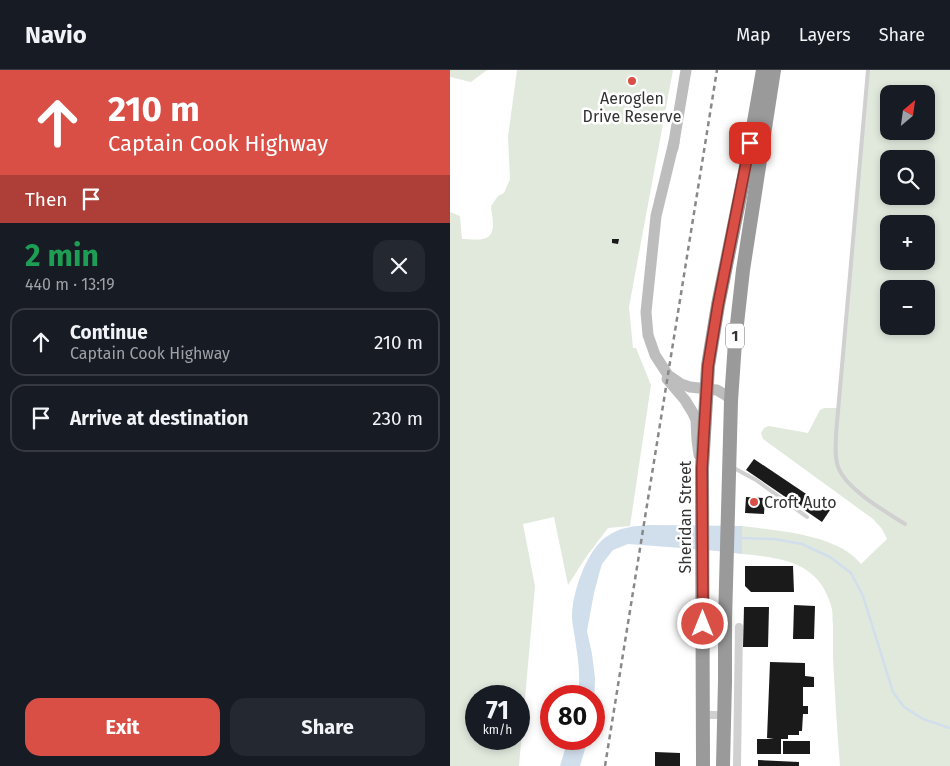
<!DOCTYPE html>
<meta charset="utf-8">
<style>
body{margin:0;font-family:"Fira Sans",sans-serif;background:#242831;color:#f1f3f6;height:100vh;display:flex;flex-direction:column;font-size:19px;white-space:nowrap}
*{box-sizing:border-box;margin:0}
p{font-size:16px;color:#9ea1a6}
.icon{flex:none;width:28px;height:28px;fill:none;stroke:currentColor;stroke-width:2;stroke-linecap:round;stroke-linejoin:round}
.map{position:relative;flex:1;overflow:hidden}
.sheet{display:flex;flex-direction:column;background:#171b24;width:450px}
.sheet>*{flex:none}
.top-card{background:#d94f46;color:#fff;overflow:hidden}
.needle{width:32px;rotate:29deg}
.controls{position:absolute;left:430px;top:15px;display:grid;gap:10px}
.controls a{display:grid;place-items:center;width:55px;height:55px;border-radius:10px;background:#171b24;box-shadow:0 2px 8px #0003;font-size:25px}
.speed{position:absolute;left:15px;top:615px;display:flex;gap:10px;font-size:25px;font-weight:700;text-align:center}
.speed>*{display:grid;place-content:center;width:65px;height:65px;border-radius:50%;background:#171b24;box-shadow:0 2px 8px #0003;line-height:1}
.speed small{font-size:12px;font-weight:400}
.speed .limit{border:8px solid #d22;background:#fff;color:#111}
.pin{position:absolute;display:grid;place-items:center;width:42px;height:42px;color:#fff;margin:-21px;border-radius:10px;box-shadow:0 2px 8px #0006}
.me{position:absolute;width:55px;margin:-28px;rotate:0deg;stroke-linejoin:round;filter:drop-shadow(0 0 4px #0008)}
.turn{display:flex;align-items:center;gap:18px;height:105px;padding:0 25px;font-size:22px}
.turn .icon{width:65px;height:65px;stroke-width:2.5}
.turn b{display:block;font-size:35px;line-height:42px}
.then{display:flex;align-items:center;height:48px;padding:0 25px;background:#0003;gap:10px;font-size:19px}
.round{display:grid;place-items:center;flex:none;width:52px;height:52px;border-radius:15px;background:#242831}
.overview{display:flex;align-items:center;justify-content:space-between;height:85px;padding:0 25px}
h1{font-size:30px;font-weight:700;line-height:38px;color:#1e9e55}
.button{display:flex;gap:10px;margin-top:auto;padding:10px 25px}
.button a{flex:1;height:58px;border-radius:15px;background:#d94f46;color:#fff;font-size:20px;font-weight:700;line-height:58px;text-align:center}
.button a+a{background:#242831;color:#f1f3f6}
ul{padding:0;list-style:none}
li{display:flex;align-items:center;gap:15px;height:68px;margin:0 10px 8px;padding:0 15px;border:2px solid #363941;border-radius:15px}
li div{flex:1}
li b{display:block;font-size:19px}
li em{font-style:normal}
header{display:flex;align-items:center;gap:30px;box-sizing:border-box;height:70px;padding:0 25px;background:#171b24;border-bottom:1px solid #363941}
header strong{font-size:24px}
nav{display:flex;gap:28px;margin-inline-start:auto;font-size:18px}
main{display:flex;flex:1;min-height:0}
.map>svg:first-child{display:block}
.green{fill:#e1e9dd;fill-rule:evenodd}
.water{fill:#d1deec}
.lines{fill:none;stroke-linecap:round;stroke-linejoin:round}
.stream{stroke:#d1deec;stroke-width:2.5}
.building{fill:#1a1a1a}
.lane{stroke:#d0d0d0;stroke-width:4}
.street{stroke:#d0d0d0;stroke-width:8}
.secondary{stroke:#bdbdbd;stroke-width:11}
.highway{stroke:#9a9a9a;stroke-width:14}
.rail{stroke:#888;stroke-width:2.5;stroke-dasharray:5 4;stroke-linecap:butt}
.route-casing{stroke:#8d332e;stroke-width:12}
.route{stroke:#d94f46;stroke-width:9}
.poi-dot{fill:#d94f46;stroke:#fff;stroke-width:2}
.labels{text-anchor:middle;stroke-width:5;stroke-linejoin:round;paint-order:stroke}
.shield{fill:#fff;stroke:#707070;stroke-width:1}
.shield-label{font-size:15px;font-weight:bold;fill:#333}
.poi-label{font-size:16px;fill:#333;stroke:#fff}
.street-label{font-size:16px;fill:#333;stroke:#fff}
</style>
<header>
<strong>Navio</strong>
<nav><a>Map</a><a>Layers</a><a>Share</a></nav>
</header>
<main>
<section class="sheet">
<div class="top-card">
<div class="turn"><svg class="icon" aria-label="ahead" viewBox="0 0 24 24"><path d="M12 20V5M6 11l6-6 6 6"/></svg><div><b>210 m</b>Captain Cook Highway</div></div>
<div class="then">Then<svg class="icon" aria-label="arrive" viewBox="0 0 24 24"><path d="M6 21V4h12l-3 4 3 4H6"/></svg></div>
</div>
<div class="overview"><div><h1>2 min</h1><p>440 m · 13:19</p></div><a class="round"><svg class="icon" aria-label="close" viewBox="0 0 24 24"><path d="M6 6l12 12M18 6L6 18"/></svg></a></div>
<ul>
<li><svg class="icon" aria-label="ahead" viewBox="0 0 24 24"><path d="M12 20V5M6 11l6-6 6 6"/></svg><div><b>Continue</b><p>Captain Cook Highway</p></div><em>210 m</em></li>
<li><svg class="icon" aria-label="arrive" viewBox="0 0 24 24"><path d="M6 21V4h12l-3 4 3 4H6"/></svg><div><b>Arrive at destination</b></div><em>230 m</em></li>
</ul>
<div class="button"><a>Exit</a><a>Share</a></div>
</section>
<div class="map">
<svg width="500" height="696" viewBox="0 0 500 696">
<rect width="100%" height="100%" fill="#fff"/>
<g class="green">
<polygon points="0,0 37,0 21,12 0,7"/>
<path d="M 67,0 L 223,0 L 179,237 L 183,278 L 186,278 L 201,315 L 180,456 L 158,458 L 136,487 L 118,515 L 104,447 L 73,454 L 85,516 L 69,696 L 0,696 L 0,142 L 10,146 L 12,169 C 26,169 44,174 43,153 C 43,147 41,142 41,136 L 48,126 L 54,123 L 60,109 L 58,67 ZM 26,626 L 69,626 L 69,669 L 26,669 Z"/>
<path d="M 418,0 L 500,0 L 500,696 L 390,696 C 387,660 385,625 383,589 C 383,577 383,566 383,554 C 382,550 383,544 382,539 C 370,492 334,488 292,484 L 292,456 C 328,461 387,464 411,494 L 437,469 L 432,459 L 423,449 L 313,369 L 311,363 L 314,358 L 319,356 L 358,363 L 370,340 L 374,338 L 388,338 ZM 439,24 L 476,24 L 476,61 L 439,61 ZM 439,89 L 476,89 L 476,126 L 439,126 ZM 439,154 L 476,154 L 476,191 L 439,191 ZM 439,219 L 476,219 L 476,256 L 439,256 Z"/>
</g>
<g class="water">
<path d="M 200,455 L 292,456 L 292,484 L 258,480 L 178,474 L 163,480 L 152,494 L 149,504 L 144,523 L 137,561 L 142,584 L 145,608 L 144,645 L 144,626 L 128,626 C 131,607 128,588 125,569 C 124,561 122,554 122,546 C 122,523 137,480 156,467 C 170,457 183,456 200,455 Z"/>
<polygon points="118,669 138,669 130,696 110,696"/>
</g>
<g class="lines">
<polyline class="stream" points="290,468 324,469 352,474 380,487 401,503 413,526 443,622 454,637 473,649 500,658"/>
</g>
<g class="building">
<polygon points="162,169 169,169 168,174 162,173"/>
<polygon points="304,389 380,440 372,452 296,400"/>
<polygon points="296,427 315,428 314,444 295,443"/>
<polygon points="295,496 343,496 344,522 301,522 295,516"/>
<polygon points="344,535 365,536 364,569 343,569"/>
<polygon points="294,537 319,537 318,577 293,577"/>
<polygon points="320,592 355,593 355,606 364,607 364,617 353,617 353,636 358,636 358,644 353,644 352,661 349,661 349,665 338,665 338,669 331,669 331,684 307,684 307,669 324,669 317,668"/>
<rect x="333" y="671" width="27" height="13"/>
<polygon points="205,682 230,683 230,696 205,696"/>
<polygon points="308,690 349,692 349,696 308,696"/>
</g>
<g class="lines">
<g class="lane">
<path d="M 418,0 L 386,364 C 386,376 384,389 389,399 C 398,420 436,442 455,454"/>
<polyline points="282,397 306,410 357,447"/>
</g>
<g class="street">
<polyline points="253,645 276,645"/>
<polyline points="287,696 289,557"/>
</g>
<g class="secondary">
<polyline points="224,72 206,146 196,242 198,265 205,285 218,305 231,314 240,317 267,320 277,326 281,331"/>
<polyline points="223,78 236,0"/>
<polyline points="217,309 235,330 243,343 246,350 247,370 249,385"/>
</g>
<g class="highway">
<polyline points="253,696 252,398 258,296 268,235 297,92 313,0"/>
<polyline points="273,696 275,611 275,551 281,331 285,272 293,200 324,0"/>
</g>
<polyline class="rail" points="155,696 267,0"/>
</g>
<g class="lines">
<g class="route-casing">
<polyline id="route" points="253,554 252,398 254,362 258,296 268,235 300,73"/>
</g>
<use href="#route" class="route"/>
</g>
<g class="poi-dot">
<circle cx="182" cy="11" r="5"/>
<circle cx="304" cy="432" r="5"/>
</g>
<g class="labels">
<rect class="shield" x="276" y="253.5" width="18" height="25" rx="4"/>
<g class="shield-label">
<text x="285" y="271">1</text>
</g>
<g class="poi-label">
<text x="182" y="34">Aeroglen<tspan x="182" dy="18">Drive Reserve</tspan></text>
<text x="314" y="438" text-anchor="start">Croft Auto</text>
</g>
<g class="street-label">
<text transform="translate(235 447) rotate(-90)" y="6">Sheridan Street</text>
</g>
</g>
</svg>
<div class="controls">
<a><svg class="needle" viewBox="-14 -14 28 28"><path d="M0-13l5 13h-10z" fill="#e53935"/><path d="M0 13l5-13h-10z" fill="#9ea1a6"/></svg></a>
<a><svg class="icon" aria-label="search" viewBox="0 0 24 24"><circle cx="10" cy="10" r="6"/><path d="M15 15l6 6"/></svg></a>
<a>+</a>
<a>−</a>
</div>
<div class="speed"><div>71<small>km/h</small></div><div class="limit">80</div></div>
<div class="pin" style="left:300px;top:73px;background:#d93025"><svg class="icon" aria-label="arrive" viewBox="0 0 24 24"><path d="M6 21V4h12l-3 4 3 4H6"/></svg></div>
<svg class="me" style="left:253px;top:554px" viewBox="-20 -20 40 40"><circle r="17" fill="#d94f46" stroke="#fff" stroke-width="3"/><path d="M0-11L8 9 0 5-8 9z" fill="#fff"/></svg>
</div>
</main>
